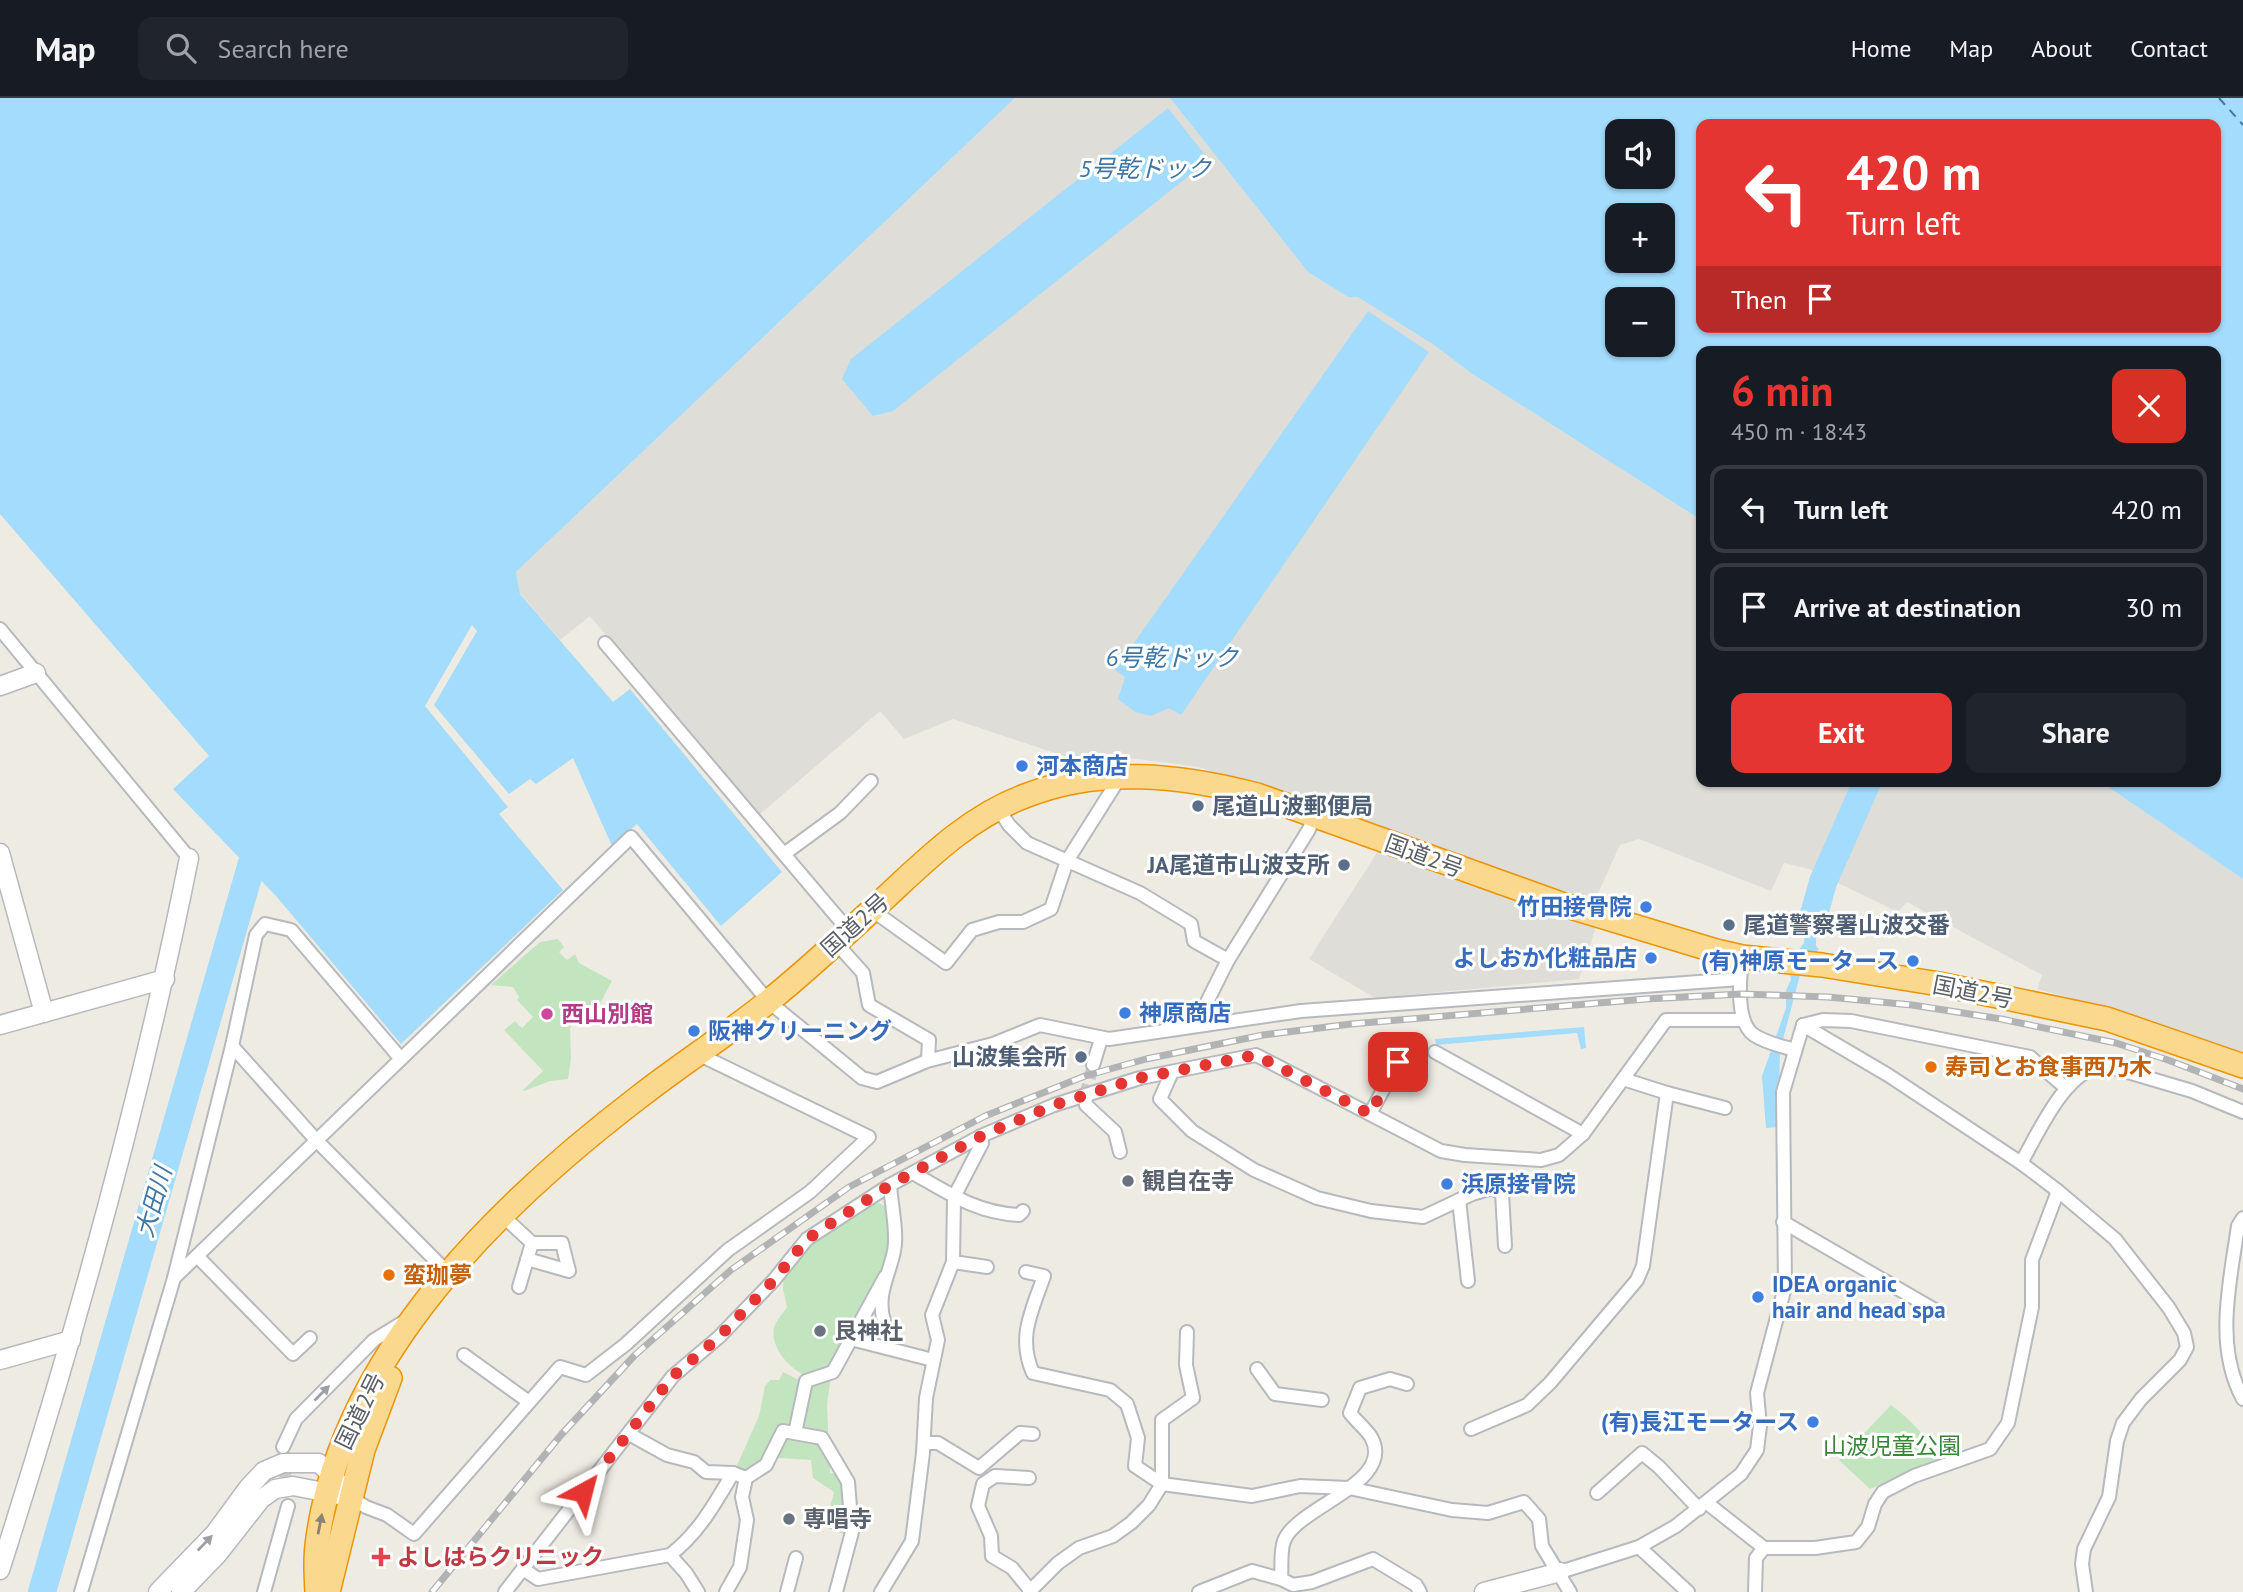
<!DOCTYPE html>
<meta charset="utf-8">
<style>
body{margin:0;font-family:"PT Sans","Noto Sans JP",sans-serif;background:#20242c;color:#f1f3f6;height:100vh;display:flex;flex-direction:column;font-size:26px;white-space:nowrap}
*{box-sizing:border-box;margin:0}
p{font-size:23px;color:#9ea1a6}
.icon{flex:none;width:38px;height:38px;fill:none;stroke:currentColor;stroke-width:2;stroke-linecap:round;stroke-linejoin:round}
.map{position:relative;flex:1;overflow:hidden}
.drawer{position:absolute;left:1696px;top:248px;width:525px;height:441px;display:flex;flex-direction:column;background:#171b24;border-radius:14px;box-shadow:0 2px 5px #0004}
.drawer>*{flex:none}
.top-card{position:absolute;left:1696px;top:21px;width:525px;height:214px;border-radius:14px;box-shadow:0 2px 5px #0004;background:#e53532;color:#fff;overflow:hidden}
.controls{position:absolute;left:1605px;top:21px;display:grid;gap:14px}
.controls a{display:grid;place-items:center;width:70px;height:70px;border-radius:14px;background:#171b24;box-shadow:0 2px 5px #0004;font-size:35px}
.pin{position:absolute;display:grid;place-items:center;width:60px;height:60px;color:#fff;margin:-30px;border-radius:14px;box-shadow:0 4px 10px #0006}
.me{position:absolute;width:77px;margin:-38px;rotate:38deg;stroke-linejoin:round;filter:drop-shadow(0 0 5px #0008)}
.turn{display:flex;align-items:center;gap:24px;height:147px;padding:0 35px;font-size:32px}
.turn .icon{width:91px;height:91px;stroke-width:2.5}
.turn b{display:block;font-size:49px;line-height:60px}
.then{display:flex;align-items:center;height:66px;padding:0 35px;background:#0003;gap:14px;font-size:26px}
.round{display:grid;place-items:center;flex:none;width:74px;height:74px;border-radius:14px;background:#20242c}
.overview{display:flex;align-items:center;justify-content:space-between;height:119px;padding:0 35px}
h1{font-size:42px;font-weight:700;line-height:52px;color:#e53532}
.action{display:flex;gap:14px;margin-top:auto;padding:14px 35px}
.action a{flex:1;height:80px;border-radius:14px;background:#e53532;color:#fff;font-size:28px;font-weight:700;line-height:80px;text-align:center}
.action a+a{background:#20242c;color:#f1f3f6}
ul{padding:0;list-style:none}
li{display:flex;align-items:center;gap:21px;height:88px;margin:0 14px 10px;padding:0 21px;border:4px solid #363941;border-radius:14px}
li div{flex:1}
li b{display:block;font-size:26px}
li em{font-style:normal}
header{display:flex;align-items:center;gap:42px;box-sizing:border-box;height:98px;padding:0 35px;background:#171b24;border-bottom:2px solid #363941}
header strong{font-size:33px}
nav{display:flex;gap:38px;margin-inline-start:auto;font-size:24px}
.search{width:490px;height:63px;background:#20242c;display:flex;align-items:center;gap:18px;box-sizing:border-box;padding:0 24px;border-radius:14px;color:#9ea1a6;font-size:26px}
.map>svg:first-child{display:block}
.industrial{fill:#dfddd8}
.green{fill:#c2e5c0}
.water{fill:#a4dcfd;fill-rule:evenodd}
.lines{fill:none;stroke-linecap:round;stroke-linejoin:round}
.river{stroke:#a4dcfd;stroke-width:28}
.ferry{stroke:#3f77a6;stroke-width:2;stroke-dasharray:9 7;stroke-linecap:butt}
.street-tunnel{stroke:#c9c8c3;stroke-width:12;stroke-dasharray:12 6;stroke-linecap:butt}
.street-casing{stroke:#b6b9bd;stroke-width:16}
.secondary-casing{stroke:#b5b8bd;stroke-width:21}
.highway-casing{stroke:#eb9506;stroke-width:26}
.street{stroke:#fff;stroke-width:12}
.secondary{stroke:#fff;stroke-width:18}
.highway{stroke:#fad88e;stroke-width:23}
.rail-casing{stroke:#b2b3b4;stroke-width:7}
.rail{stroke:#fff;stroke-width:4.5;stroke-dasharray:13;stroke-linecap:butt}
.oneway{fill:#9da0a2}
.oneway2{fill:#8b8471}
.route{stroke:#e53532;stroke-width:12;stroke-dasharray:0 21.6}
.shop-dot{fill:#3f7fe0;stroke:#fff;stroke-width:2.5}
.service-dot{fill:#5c6f8a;stroke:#fff;stroke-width:2.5}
.hotel-dot{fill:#d1479c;stroke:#fff;stroke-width:2.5}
.food-dot{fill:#e8710a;stroke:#fff;stroke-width:2.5}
.worship-dot{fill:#6b7280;stroke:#fff;stroke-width:2.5}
.health-dot{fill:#e0444e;stroke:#fff;stroke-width:2.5}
.labels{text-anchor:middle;stroke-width:6;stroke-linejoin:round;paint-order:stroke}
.shop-label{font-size:23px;font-weight:bold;fill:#366cbe;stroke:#fff;text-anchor:start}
.service-label{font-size:23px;font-weight:bold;fill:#4e5e75;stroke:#fff;text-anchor:start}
.street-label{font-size:23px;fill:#5b6064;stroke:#fff}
.hotel-label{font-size:23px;font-weight:bold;fill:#b23c85;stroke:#fff;text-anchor:start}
.food-label{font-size:23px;font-weight:bold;fill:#c56008;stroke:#fff;text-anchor:start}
.worship-label{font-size:23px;font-weight:bold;fill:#5b616d;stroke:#fff;text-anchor:start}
.park-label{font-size:23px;fill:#398638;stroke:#fff}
.health-label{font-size:23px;font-weight:bold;fill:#be3a42;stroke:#fff;text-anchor:start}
.water-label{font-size:24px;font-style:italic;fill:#3f77a6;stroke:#fff}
</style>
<header>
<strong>Map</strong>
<div class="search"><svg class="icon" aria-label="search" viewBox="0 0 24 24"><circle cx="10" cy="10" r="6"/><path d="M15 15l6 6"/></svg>Search here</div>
<nav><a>Home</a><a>Map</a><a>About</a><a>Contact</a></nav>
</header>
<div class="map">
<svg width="2243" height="1494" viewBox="0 0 2243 1494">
<rect width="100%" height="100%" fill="#eeebe3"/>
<g class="industrial">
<polygon points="1015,0 1170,0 1308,174 1348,199 1358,199 1434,247 1471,275 1701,422 1701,684 2101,684 2243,781 2243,955 2147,921 2037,891 2042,877 1907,804 1898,814 1809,771 1784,765 1771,793 1639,741 1620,747 1594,804 1199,669 1114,658 1077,667 1067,659 953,621 904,641 880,613 758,718 590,518 560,542 520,495 516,474"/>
<polygon points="1378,753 1596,829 1579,881 1375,900 1309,861"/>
</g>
<g class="green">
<path d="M 558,841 L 564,849 L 559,854 L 567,862 L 575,856 L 579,865 L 612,883 C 603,899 593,926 572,927 L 570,930 L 571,961 L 568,981 L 550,983 L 524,993 L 523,992 L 543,973 L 504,932 L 515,923 L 522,930 L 533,919 L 517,902 L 519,899 L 513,889 L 491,887 L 540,844 Z"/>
<path d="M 873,1102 L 888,1110 L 891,1150 L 875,1186 L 831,1270 L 806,1278 C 789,1270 770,1250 774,1229 C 776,1223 783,1215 787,1209 L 783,1191 L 784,1175 L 809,1144 Z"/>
<polygon points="783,1274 801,1283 831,1277 827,1307 830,1375 841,1376 846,1385 846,1437 825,1429 834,1394 813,1380 811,1362 767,1359 747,1377 735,1372 759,1318 765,1288 770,1282 779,1282"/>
<path d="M 1891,1307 C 1911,1322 1929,1340 1938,1364 L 1870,1391 L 1839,1362 Z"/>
</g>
<g class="water">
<polygon points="0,0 1015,0 516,474 520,496 613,604 630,591 782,774 721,828 637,726 612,748 573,660 536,686 530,681 509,696 434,607 477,533 472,527 425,608 508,709 499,716 563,792 401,946 276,798 173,691 209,658 0,416"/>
<path d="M 1170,0 L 2243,0 L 2243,781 L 2101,684 L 2216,684 L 2216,254 L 1701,254 L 1701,422 L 1471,275 L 1434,247 L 1358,199 L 1348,199 L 1308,174 ZM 2216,26 L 2216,229 L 1701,229 L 1701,26 ZM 1662,33 L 1662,79 L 1617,79 L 1617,33 ZM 1617,117 L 1662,117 L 1662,163 L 1617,163 ZM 1662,201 L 1662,247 L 1617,247 L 1617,201 Z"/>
<polygon points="1168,10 1209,62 893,313 873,318 842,281 851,261"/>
<polygon points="1368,213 1429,254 1181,617 1169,610 1151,618 1135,614 1118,601 1125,579 1115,572"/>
<polygon points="1854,684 1876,684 1838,765 1820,758"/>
<polygon points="1815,779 1830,785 1816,839 1816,848 1819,851 1800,877 1780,953 1778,1029 1766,1030 1762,978 1786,910 1786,892 1791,882 1790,876 1797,854 1804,845 1807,807"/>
<polygon points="1584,929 1586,950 1581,951 1577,935 1436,947 1435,941"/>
</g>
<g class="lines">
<g class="river">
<polyline points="1813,820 1823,784 1867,684"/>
<polyline points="42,1494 260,737"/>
</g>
<polyline class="ferry" points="2219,0 2243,27"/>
<g class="street-tunnel">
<polyline points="1085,998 1093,967"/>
<polyline points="283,1349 288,1408"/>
</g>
<g class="street-casing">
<g id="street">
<polyline points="0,531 189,760"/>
<polyline points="605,545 849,833"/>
<polyline points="998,710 1009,727 1027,745 1140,795 1191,826 1194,843 1228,862"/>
<polyline points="784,756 840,715 871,683"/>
<polyline points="872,812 946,865 972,832 999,824 1023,824 1051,811 1067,763 1115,687 1107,681"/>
<polyline points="836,845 863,875 869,907 929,942 928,962"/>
<path d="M 1742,859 C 1740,879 1735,924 1754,937 C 1766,945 1781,948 1795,952"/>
<polyline points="1803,927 1888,977 2021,1065 2058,1093 2115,1141 2169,1210 2184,1235 2187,1249 2180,1262 2141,1301 2123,1325 2117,1343 2109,1399 2084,1451 2082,1466 2086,1494"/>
<polyline points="1803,927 1823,922 1851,923 2030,959 2066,990"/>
<polyline points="1195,928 1228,862 1308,733 1315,718"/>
<polyline points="232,948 316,1042 449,1176"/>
<polyline points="1435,954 1583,1036"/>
<polyline points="1093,967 1101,941"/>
<polyline points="1172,974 1160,1001 1192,1033 1254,1072 1317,1100 1371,1113 1423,1119 1472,1096 1492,1090 1502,1095 1505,1148"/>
<polyline points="1667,995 1725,1010"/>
<polyline points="1085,998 1086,1007 1115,1034 1120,1054"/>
<polyline points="1370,1016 1398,964"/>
<path d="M 2021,1065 C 2039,1034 2065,972 2104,967 L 2192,993 L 2243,1014"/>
<path d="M 913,1075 C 948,1095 977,1115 1019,1117 L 1023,1113"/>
<polyline points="1459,1102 1468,1183"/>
<polyline points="503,1118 532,1145"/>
<path d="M 2243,1120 L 2238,1128 C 2230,1184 2214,1248 2243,1301"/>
<polyline points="1783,1124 1940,1215"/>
<polyline points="197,1158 293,1256 310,1240"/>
<polyline points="953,1164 987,1169"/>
<path d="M 1026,1174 L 1044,1178 C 1032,1213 1017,1239 1033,1275 L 1110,1292 L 1127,1306 L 1138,1340 L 1135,1368 L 1162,1386 L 1252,1398 L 1300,1388 L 1349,1390 L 1452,1412 L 1488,1415 L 1524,1404 L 1539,1421 L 1542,1448 L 1570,1494"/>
<polyline points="174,1180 631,739 769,904 862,980 877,984 927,963 993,946 1040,927 1109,941 1301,913 1740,881"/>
<polyline points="519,1189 532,1145 562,1145 569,1173 527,1161"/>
<path d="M 884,1223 C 876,1197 889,1178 894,1153 C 898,1136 891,1105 890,1087"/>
<polyline points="851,1241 933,1262"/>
<polyline points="464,1257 529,1304"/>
<polyline points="1257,1271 1275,1296 1322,1302"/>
<polyline points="1471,1331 1527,1307 1550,1285 1637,1182 1643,1168 1667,995 1623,981"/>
<polyline points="795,1335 806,1283 833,1274 885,1179"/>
<polyline points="629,1336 667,1357 694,1364 706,1374 733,1375"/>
<polyline points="924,1345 938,1345 979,1370 1020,1335 1033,1336"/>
<polyline points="283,1349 296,1321 374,1242 405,1223"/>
<polyline points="1029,1380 995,1378 983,1386 978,1408 991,1438 992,1458 1012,1470 1030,1492"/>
<polyline points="1597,1395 1642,1355 1659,1369 1699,1411"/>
<polyline points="350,1399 366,1409 387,1417 414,1436 560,1269 586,1277 626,1246 728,1152 810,1094 869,1039 698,956"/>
<polyline points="1707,1405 1764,1450 1815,1450 1856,1444 1868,1429 1875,1406 1883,1394 1914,1378 1990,1351 2008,1325 2032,1209 2032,1162 2058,1093"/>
<polyline points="1639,1449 1688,1494"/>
<polyline points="670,1457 686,1475 698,1494"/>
<path d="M 523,1471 L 538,1481 L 670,1457 C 699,1435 715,1405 733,1375 L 746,1380"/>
<polyline points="1560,1474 1639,1449 1676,1428 1741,1376 1757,1352 1760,1328 1757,1295 1785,1189 1783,994 1803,927"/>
<path d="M 1281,1481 C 1282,1470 1280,1453 1284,1443 C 1296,1409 1397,1385 1371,1339 C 1366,1331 1356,1323 1350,1315 L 1360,1290 L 1390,1281 L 1407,1286"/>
<polyline points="81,1494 174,1180 232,948 256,837 265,826 291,832 401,961"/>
<polyline points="264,1494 288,1408"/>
<polyline points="505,1494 673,1278 719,1239 774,1182 807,1141 890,1087 981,1038 1054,1007 1140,980 1256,957 1441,1053 1465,1057 1541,1062 1559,1057 1583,1036 1666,922 1742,922"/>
<polyline points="726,1494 740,1469 747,1422 742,1399 746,1380 766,1367 783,1333 822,1340 848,1384 852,1434 836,1494"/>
<polyline points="787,1494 796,1460"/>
<polyline points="881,1494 912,1443 923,1355 926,1300 938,1242 932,1217 953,1164 954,1099 982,1045 981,1038"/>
<polyline points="1029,1494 1058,1465 1079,1450 1113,1438 1131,1425 1149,1407 1162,1386 1162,1322 1193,1300 1186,1267 1187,1234"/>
<polyline points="1199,1494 1252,1473 1281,1481 1293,1487 1312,1484 1373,1461 1416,1487 1420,1494"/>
<polyline points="1755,1494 1756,1460 1764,1450"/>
</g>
</g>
<g class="secondary-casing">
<g id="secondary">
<polyline points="0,588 36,575"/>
<polyline points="0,755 44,915"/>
<polyline points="0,927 165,881"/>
<polyline points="0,1262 71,1242"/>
<path d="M 0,1472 C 75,1238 141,1001 189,760"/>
<polyline points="158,1494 215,1435 248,1390 264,1373 283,1365 319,1365 339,1385"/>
<polyline points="181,1494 217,1457 261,1401 275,1391 293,1388 339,1397"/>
<polyline points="1484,1494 1560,1474"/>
</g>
</g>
<g class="highway-casing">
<g id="highway">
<path d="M 317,1494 C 316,1476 315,1458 318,1440 C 343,1257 499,1106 639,999 C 681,966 727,937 769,903 C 809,871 847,835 885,800 C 928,760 969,719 1025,698 C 1100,668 1180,677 1257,697 L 1564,807 L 1716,853 L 1742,859 L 1822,867 L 1939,886 L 2107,921 L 2243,968"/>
<polyline points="328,1494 363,1352 390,1280"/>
</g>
</g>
<use href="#street" class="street"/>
<use href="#secondary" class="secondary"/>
<use href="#highway" class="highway"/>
<g class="rail-casing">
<polyline id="rail" points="432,1494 561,1337 634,1258 731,1172 849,1089 985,1018 1085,978 1146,961 1263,937 1351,926 1646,901 1741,896 1828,899 1912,907 2001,921 2116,945 2168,962 2243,991"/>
</g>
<use href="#rail" class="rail"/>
</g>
<defs><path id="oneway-solid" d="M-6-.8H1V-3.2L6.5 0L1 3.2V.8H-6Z" transform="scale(1.75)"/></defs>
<g class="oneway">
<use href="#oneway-solid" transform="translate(322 1295) rotate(-45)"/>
<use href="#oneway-solid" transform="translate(205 1445) rotate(-46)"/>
</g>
<use class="oneway2" href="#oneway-solid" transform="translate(320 1426) rotate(-79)"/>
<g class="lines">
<polyline class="route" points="583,1394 673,1278 719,1239 774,1182 807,1141 890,1087 981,1038 1054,1007 1140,980 1256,957 1370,1016 1398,964"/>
</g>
<g class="shop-dot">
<circle cx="1022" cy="668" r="7"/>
<circle cx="1646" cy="809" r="7"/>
<circle cx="1651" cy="860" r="7"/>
<circle cx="1913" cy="863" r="7"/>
<circle cx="1125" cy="915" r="7"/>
<circle cx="694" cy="933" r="7"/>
<circle cx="1447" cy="1086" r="7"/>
<circle cx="1758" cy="1199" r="7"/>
<circle cx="1813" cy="1324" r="7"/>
</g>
<g class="service-dot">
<circle cx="1198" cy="708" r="7"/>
<circle cx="1344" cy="767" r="7"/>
<circle cx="1729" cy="827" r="7"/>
<circle cx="1081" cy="959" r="7"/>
</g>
<circle class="hotel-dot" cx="547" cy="916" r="7"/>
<g class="food-dot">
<circle cx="1931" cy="969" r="7"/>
<circle cx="389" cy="1177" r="7"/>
</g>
<g class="worship-dot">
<circle cx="1128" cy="1083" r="7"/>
<circle cx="820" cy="1233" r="7"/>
<circle cx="789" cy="1421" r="7"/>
</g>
<path class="health-dot" d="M377.5 1448.5h7v7h7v7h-7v7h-7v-7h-7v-7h7z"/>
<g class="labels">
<g class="shop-label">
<text x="1036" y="676">河本商店</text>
<text x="1632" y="817" text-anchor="end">竹田接骨院</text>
<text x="1637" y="868" text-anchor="end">よしおか化粧品店</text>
<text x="1899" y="871" text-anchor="end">(有)神原モータース</text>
<text x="1139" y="923">神原商店</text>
<text x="708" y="941">阪神クリーニング</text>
<text x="1461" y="1094">浜原接骨院</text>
<text x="1772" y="1194">IDEA organic<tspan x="1772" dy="26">hair and head spa</tspan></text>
<text x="1799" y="1332" text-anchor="end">(有)長江モータース</text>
</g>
<g class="service-label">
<text x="1212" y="716">尾道山波郵便局</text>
<text x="1330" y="775" text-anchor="end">JA尾道市山波支所</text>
<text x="1743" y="835">尾道警察署山波交番</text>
<text x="1067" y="967" text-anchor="end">山波集会所</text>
</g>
<g class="street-label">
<text transform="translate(1424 758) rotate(20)" y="8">国道2号</text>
<text transform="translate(855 827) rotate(-42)" y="8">国道2号</text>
<text transform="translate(1973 894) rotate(11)" y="8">国道2号</text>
<text transform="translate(360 1313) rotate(-64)" y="8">国道2号</text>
</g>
<g class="hotel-label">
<text x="561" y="924">西山別館</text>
</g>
<g class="food-label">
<text x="1945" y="977">寿司とお食事西乃木</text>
<text x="403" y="1185">蛮珈夢</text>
</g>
<g class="worship-label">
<text x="1142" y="1091">観自在寺</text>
<text x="834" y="1241">艮神社</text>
<text x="803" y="1429">専唱寺</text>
</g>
<g class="park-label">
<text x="1892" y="1356">山波児童公園</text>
</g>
<g class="health-label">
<text x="397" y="1467">よしはらクリニック</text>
</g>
<g class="water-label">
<text x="1145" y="79">5号乾ドック</text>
<text x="1172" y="568">6号乾ドック</text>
<text transform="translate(154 1104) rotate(-74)" y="8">大田川</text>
</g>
</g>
</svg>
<div class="controls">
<a><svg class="icon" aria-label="sound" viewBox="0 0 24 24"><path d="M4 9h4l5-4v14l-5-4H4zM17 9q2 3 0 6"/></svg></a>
<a>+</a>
<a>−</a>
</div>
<div class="pin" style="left:1398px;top:964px;background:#d93025"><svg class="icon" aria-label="arrive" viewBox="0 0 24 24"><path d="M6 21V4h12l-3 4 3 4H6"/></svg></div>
<svg class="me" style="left:583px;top:1394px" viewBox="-20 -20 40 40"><path d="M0-17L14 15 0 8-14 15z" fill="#e53532" stroke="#fff" stroke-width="4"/></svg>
<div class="top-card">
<div class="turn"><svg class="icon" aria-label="left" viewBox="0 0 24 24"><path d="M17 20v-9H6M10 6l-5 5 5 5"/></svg><div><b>420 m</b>Turn left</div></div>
<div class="then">Then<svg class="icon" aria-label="arrive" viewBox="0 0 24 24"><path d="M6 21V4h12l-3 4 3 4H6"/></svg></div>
</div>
<section class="drawer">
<div class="overview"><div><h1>6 min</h1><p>450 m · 18:43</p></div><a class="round" style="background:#d93025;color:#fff"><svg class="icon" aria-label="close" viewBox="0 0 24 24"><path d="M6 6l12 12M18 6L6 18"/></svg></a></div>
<ul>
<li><svg class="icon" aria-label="left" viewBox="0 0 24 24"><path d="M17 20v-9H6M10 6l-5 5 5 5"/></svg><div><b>Turn left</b></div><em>420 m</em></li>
<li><svg class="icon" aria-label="arrive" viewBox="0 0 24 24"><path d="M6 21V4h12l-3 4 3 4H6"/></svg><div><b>Arrive at destination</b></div><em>30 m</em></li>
</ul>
<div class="action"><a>Exit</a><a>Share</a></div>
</section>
</div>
